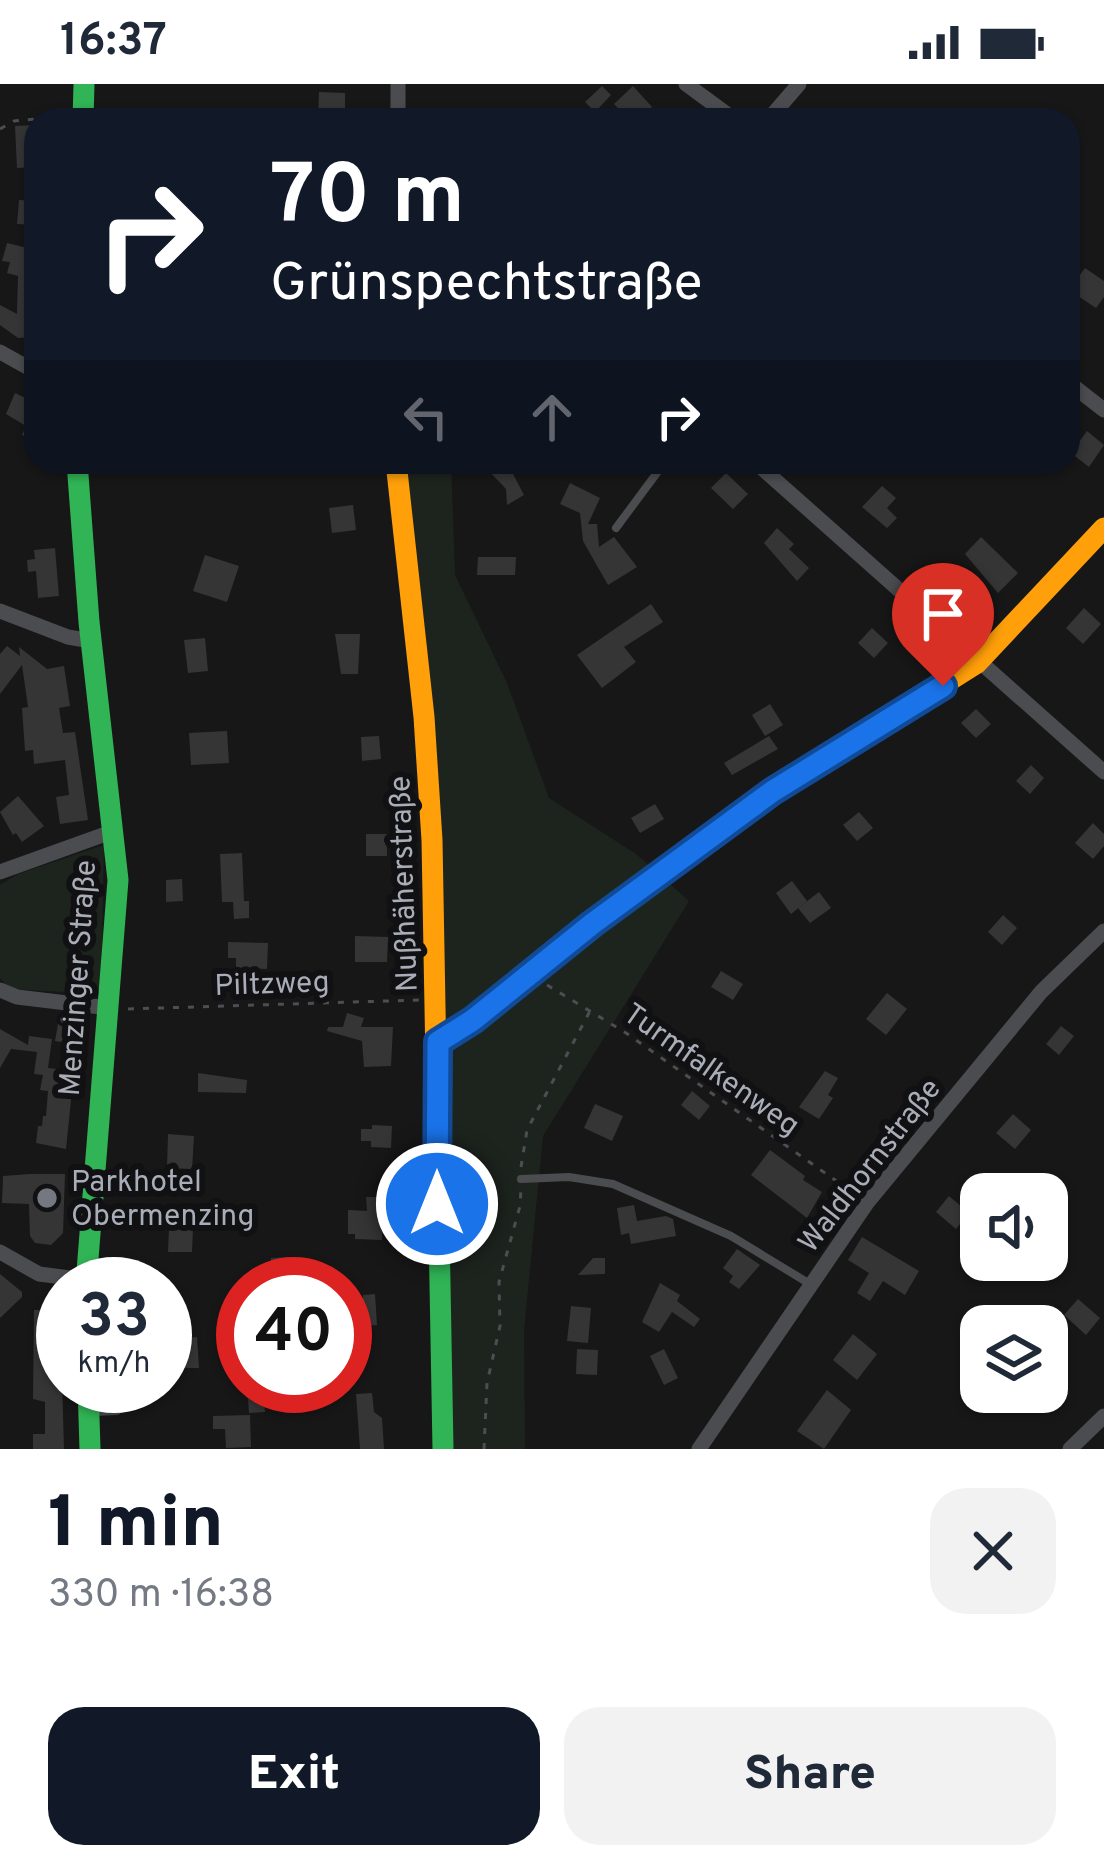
<!DOCTYPE html>
<meta charset="utf-8">
<style>
body{margin:0;font-family:Overpass,sans-serif;background:#f2f2f3;color:#1f2937;height:100vh;display:flex;flex-direction:column;font-size:45px;white-space:nowrap}
*{box-sizing:border-box;margin:0}
p{font-size:39px;color:#747a83}
.icon{flex:none;width:66px;height:66px;fill:none;stroke:currentColor;stroke-width:2;stroke-linecap:round;stroke-linejoin:round}
.map{position:relative;height:1365px;overflow:hidden}
.panel{display:flex;flex-direction:column;background:#fff;flex:1}
.panel>*{flex:none}
.hud{position:absolute;left:24px;top:24px;width:1056px;height:366px;border-radius:36px;box-shadow:0 3px 9px #0004;background:#111827;color:#fff;overflow:hidden}
.controls{position:absolute;left:960px;top:1089px;display:grid;gap:24px}
.controls a{display:grid;place-items:center;width:108px;height:108px;border-radius:24px;background:#fff;box-shadow:0 3px 9px #0004;font-size:60px}
.speed{position:absolute;left:36px;top:1173px;display:flex;gap:24px;font-size:60px;font-weight:700;text-align:center}
.speed>*{display:grid;place-content:center;width:156px;height:156px;border-radius:50%;background:#fff;box-shadow:0 3px 9px #0004;line-height:1}
.speed small{font-size:30px;font-weight:400}
.speed .limit{border:18px solid #d22;background:#fff;color:#111}
.pin{position:absolute;display:grid;place-items:center;width:102px;height:102px;color:#fff;margin:-123px -51px;border-radius:50% 50% 50% 0;rotate:-45deg;box-shadow:0 0 12px #0007}
.pin .icon{rotate:45deg}
.me{position:absolute;width:132px;margin:-66px;rotate:0deg;stroke-linejoin:round;filter:drop-shadow(0 0 9px #0008)}
.turn{display:flex;align-items:center;gap:42px;height:252px;padding:0 48px;font-size:54px}
.turn .icon{width:156px;height:156px;stroke-width:2.5}
.turn b{display:block;font-size:84px;line-height:102px}
.lanes{display:flex;align-items:center;height:114px;padding:0 48px;background:#0003;justify-content:center;gap:60px;direction:ltr}
.lanes .off{opacity:.35}
.round{display:grid;place-items:center;flex:none;width:126px;height:126px;border-radius:36px;background:#f2f2f3}
.overview{display:flex;align-items:center;justify-content:space-between;height:204px;padding:0 48px}
h1{font-size:72px;font-weight:800;line-height:90px;color:#111827}
.cta{display:flex;gap:24px;margin-top:auto;padding:24px 48px}
.cta a{flex:1;height:138px;border-radius:36px;background:#111827;color:#fff;font-size:48px;font-weight:800;line-height:138px;text-align:center}
.cta a+a{background:#f2f2f3;color:#1f2937}
.status{display:flex;justify-content:space-between;align-items:center;height:84px;padding:0 60px;background:#fff;direction:ltr}
.status svg{height:33px;fill:currentColor}
.map>svg:first-child{display:block}
.green{fill:#1d241e}
.building{fill:#353536}
.lines{fill:none;stroke-linecap:round;stroke-linejoin:round}
.path{stroke:#4d4e52;stroke-width:3;stroke-dasharray:6 9;stroke-linecap:butt}
.lane{stroke:#4b4c50;stroke-width:8}
.street{stroke:#4b4c50;stroke-width:15}
.fast{stroke:#30b455;stroke-width:21}
.slow{stroke:#ff9f0a;stroke-width:21}
.route-casing{stroke:#114b97;stroke-width:30}
.route{stroke:#1a73e8;stroke-width:21}
.poi-dot{fill:#757880;stroke:#111113;stroke-width:4.5}
.labels{text-anchor:middle;stroke-width:12;stroke-linejoin:round;paint-order:stroke}
.street-label{font-size:30px;fill:#a8adb8;stroke:#111113}
.poi-label{font-size:30px;fill:#a8adb8;stroke:#111113;text-anchor:start}
</style>
<div class="status"><b>16:37</b><svg viewBox="0 0 49 12"><path d="M0 12V9h3v3zM5 12V6h3v6zM10 12V3h3v9zM15 12V0h3v12zM26 1h20v11H26zM47 4h2v5h-2z"/></svg></div>
<div class="map">
<svg width="1104" height="1365" viewBox="0 0 1104 1365">
<rect width="100%" height="100%" fill="#171717"/>
<g class="green">
<polygon points="396,378 451,378 455,491 507,599 549,714 636,770 689,817 543,1052 524,1246 525,1365 443,1365 437,915"/>
<polygon points="104,761 101,910 10,905 0,894 0,801 18,790"/>
</g>
<g class="building">
<polygon points="602,2 611,11 595,28 585,18"/>
<polygon points="633,2 652,23 638,36 629,36 614,20"/>
<polygon points="319,8 345,9 345,36 318,36"/>
<polygon points="36,41 36,83 17,84 15,42"/>
<polygon points="19,116 36,117 36,141 17,140"/>
<polygon points="7,159 36,166 36,253 18,254 0,241 0,221 17,230 18,192 7,189 10,178 2,177"/>
<polygon points="1085,184 1104,197 1104,213 1096,224 1069,206"/>
<polygon points="15,309 36,319 36,359 22,351 26,342 6,330"/>
<polygon points="1087,347 1104,361 1089,383 1071,369"/>
<polygon points="509,382 524,411 507,421 506,405 487,385"/>
<polygon points="726,389 748,410 733,425 711,404"/>
<polygon points="570,399 600,414 588,440 597,440 599,463 614,453 637,483 608,501 583,457 580,429 560,420"/>
<polygon points="882,402 896,414 887,424 897,434 887,444 862,423"/>
<polygon points="353,421 356,446 332,449 329,424"/>
<polygon points="777,444 794,460 789,465 809,484 797,497 764,459"/>
<polygon points="981,453 1018,489 998,509 965,470"/>
<polygon points="55,464 59,512 38,514 36,487 28,488 27,476 35,475 34,466"/>
<polygon points="205,471 239,482 227,518 193,507"/>
<polygon points="478,473 516,473 515,491 477,491"/>
<polygon points="651,520 663,538 624,563 636,578 602,604 577,571"/>
<polygon points="1084,524 1101,540 1083,560 1066,544"/>
<polygon points="872,544 888,559 874,574 858,559"/>
<polygon points="335,550 360,550 358,590 341,590"/>
<polygon points="205,554 208,587 188,589 184,556"/>
<polygon points="7,562 20,572 19,563 47,585 64,582 70,622 59,624 63,649 75,648 88,736 60,740 56,713 69,711 65,676 34,680 33,666 25,667 22,624 28,623 22,581 0,610 0,570"/>
<polygon points="770,620 783,641 765,652 752,631"/>
<polygon points="976,625 991,640 976,654 961,639"/>
<polygon points="227,647 229,679 191,681 189,649"/>
<polygon points="379,652 381,675 362,677 361,653"/>
<polygon points="769,652 778,665 732,691 724,679"/>
<polygon points="1031,681 1044,694 1030,710 1016,697"/>
<polygon points="18,712 44,742 22,758 16,749 13,751 0,728"/>
<polygon points="655,720 664,735 640,749 631,734"/>
<polygon points="859,728 873,744 857,757 843,741"/>
<polygon points="1093,739 1104,750 1104,762 1093,775 1075,759"/>
<rect x="366" y="750" width="21" height="22"/>
<polygon points="242,769 244,817 249,817 249,834 234,835 233,818 222,818 220,770"/>
<polygon points="182,795 183,817 166,818 166,796"/>
<polygon points="792,797 807,817 791,830 776,809"/>
<polygon points="819,808 831,824 810,839 798,824"/>
<polygon points="1003,831 1017,844 1002,861 988,848"/>
<polygon points="355,852 388,853 387,878 355,878"/>
<polygon points="228,858 268,859 267,885 236,884 236,874 228,874"/>
<polygon points="721,887 743,900 733,916 711,903"/>
<polygon points="887,909 907,925 886,951 866,935"/>
<polygon points="347,929 364,934 361,943 393,943 391,982 364,983 362,957 327,947 328,943 343,943"/>
<polygon points="59,934 82,937 79,961 55,957"/>
<polygon points="1061,942 1074,952 1059,971 1046,960"/>
<polygon points="0,945 28,961 29,952 52,955 48,984 74,987 66,1065 36,1059 38,1042 42,1042 43,1032 46,1032 48,1007 40,1006 43,991 34,990 37,968 11,965 0,984"/>
<polygon points="825,987 838,994 828,1011 833,1014 819,1035 799,1023"/>
<polygon points="198,989 247,996 246,1009 198,1008"/>
<polygon points="692,1007 710,1022 699,1036 681,1021"/>
<polygon points="595,1020 623,1032 612,1057 584,1044"/>
<polygon points="1013,1030 1031,1046 1015,1065 996,1049"/>
<polygon points="372,1041 392,1042 391,1064 371,1063 371,1057 361,1057 361,1045 372,1045"/>
<polygon points="168,1050 194,1052 192,1085 167,1084"/>
<polygon points="770,1066 805,1092 803,1096 822,1108 807,1134 751,1091"/>
<polygon points="30,1090 65,1090 63,1149 51,1161 35,1159 30,1152 29,1120 2,1119 3,1092"/>
<polygon points="949,1112 969,1129 956,1145 936,1128"/>
<polygon points="366,1113 383,1113 382,1156 355,1155 355,1150 348,1150 348,1126 367,1127"/>
<polygon points="634,1121 637,1137 666,1132 673,1135 676,1152 631,1160 629,1149 621,1151 617,1124"/>
<polygon points="169,1144 193,1144 192,1168 168,1168"/>
<polygon points="862,1153 919,1187 905,1211 883,1197 870,1217 857,1209 869,1189 848,1176"/>
<polygon points="737,1165 760,1181 739,1205 729,1198 733,1192 723,1184"/>
<polygon points="290,1173 291,1193 271,1194 271,1174"/>
<polygon points="593,1174 605,1174 605,1190 578,1191"/>
<polygon points="0,1190 22,1208 22,1213 0,1234"/>
<polygon points="660,1199 680,1211 677,1217 700,1235 694,1243 672,1228 659,1248 642,1238"/>
<polygon points="375,1210 377,1241 354,1243 348,1219 363,1219 363,1211"/>
<polygon points="1078,1215 1100,1234 1086,1251 1064,1231"/>
<polygon points="571,1222 591,1224 588,1259 567,1257"/>
<polygon points="34,1226 60,1226 64,1365 33,1365 33,1350 45,1350 45,1318 33,1315"/>
<polygon points="178,1235 183,1254 197,1253 199,1284 182,1284 181,1264 165,1265 165,1236"/>
<polygon points="853,1250 877,1270 857,1296 833,1276"/>
<polygon points="577,1265 598,1266 597,1291 576,1290"/>
<polygon points="664,1265 678,1294 664,1301 650,1272"/>
<polygon points="247,1302 263,1302 265,1328 249,1329"/>
<polygon points="827,1306 851,1326 824,1365 797,1347"/>
<polygon points="994,1308 1028,1308 1036,1313 1027,1328"/>
<polygon points="372,1309 374,1328 382,1334 384,1365 360,1365 356,1310"/>
<polygon points="250,1331 251,1363 226,1364 225,1345 213,1345 213,1332"/>
</g>
<g class="lines">
<g class="path">
<polyline points="0,45 14,37 62,33"/>
<polyline points="547,901 626,949 852,1108"/>
<polyline points="128,925 419,916"/>
<polyline points="521,1083 527,1046 590,927"/>
<polyline points="484,1365 487,1299 500,1242 499,1198 520,1122 521,1105"/>
</g>
<g class="lane">
<polyline points="540,378 540,383"/>
<polyline points="616,444 665,378"/>
<polyline points="521,1095 569,1093 613,1100 731,1152 810,1200"/>
<polyline points="94,1328 117,1327"/>
</g>
<g class="street">
<polyline points="686,0 735,36"/>
<polyline points="398,36 398,0"/>
<polyline points="768,36 799,0"/>
<polyline points="0,268 36,288"/>
<polyline points="1068,298 1104,326"/>
<polyline points="755,378 1104,688"/>
<polyline points="0,527 68,553 91,557"/>
<polyline points="0,788 114,747"/>
<polyline points="0,906 17,913 109,924"/>
<polyline points="0,1168 39,1190 86,1196"/>
<polyline points="699,1365 867,1119 1041,908 1104,847"/>
<polyline points="1070,1365 1104,1332"/>
</g>
<g class="fast">
<polyline points="83,36 84,0"/>
<polyline points="77,378 89,538 118,796 86,1200"/>
<polyline points="439,1145 443,1365"/>
<polyline points="88,1302 90,1365"/>
</g>
<g class="slow">
<polyline points="396,378 424,633 432,756 439,1145"/>
<polyline points="438,958 473,936 593,840 774,707 977,579 1104,444"/>
</g>
</g>
<g class="lines">
<g class="route-casing">
<polyline id="route" points="437,1120 438,958 473,936 592,840 773,707 943,602"/>
</g>
<use href="#route" class="route"/>
</g>
<circle class="poi-dot" cx="47" cy="1114" r="12"/>
<g class="labels">
<g class="street-label">
<text transform="translate(403 800) rotate(-92)" y="10">Nußhäherstraße</text>
<text transform="translate(77 894) rotate(-86)" y="10">Menzinger Straße</text>
<text transform="translate(272 899) rotate(-2)" y="10">Piltzweg</text>
<text transform="translate(712 985) rotate(35)" y="10">Turmfalkenweg</text>
<text transform="translate(869 1081) rotate(-52)" y="10">Waldhornstraße</text>
</g>
<g class="poi-label">
<text x="71" y="1107">Parkhotel<tspan x="71" dy="34">Obermenzing</tspan></text>
</g>
</g>
</svg>
<div class="controls">
<a><svg class="icon" aria-label="sound" viewBox="0 0 24 24"><path d="M4 9h4l5-4v14l-5-4H4zM17 9q2 3 0 6"/></svg></a>
<a><svg class="icon" aria-label="layers" viewBox="0 0 24 24"><path d="M12 4l9 5-9 5-9-5zM3 14l9 5 9-5"/></svg></a>
</div>
<div class="speed"><div>33<small>km/h</small></div><div class="limit">40</div></div>
<div class="pin" style="left:943px;top:602px;background:#d93025"><svg class="icon" aria-label="arrive" viewBox="0 0 24 24"><path d="M6 21V4h12l-3 4 3 4H6"/></svg></div>
<svg class="me" style="left:437px;top:1120px" viewBox="-20 -20 40 40"><circle r="17" fill="#1a73e8" stroke="#fff" stroke-width="3"/><path d="M0-11L8 9 0 5-8 9z" fill="#fff"/></svg>
<div class="hud">
<div class="turn"><svg class="icon" aria-label="right" viewBox="0 0 24 24"><path d="M7 20v-9h11M14 6l5 5-5 5"/></svg><div><b>70 m</b>Grünspechtstraße</div></div>
<div class="lanes"><svg class="icon off" aria-label="left" viewBox="0 0 24 24"><path d="M17 20v-9H6M10 6l-5 5 5 5"/></svg><svg class="icon off" aria-label="ahead" viewBox="0 0 24 24"><path d="M12 20V5M6 11l6-6 6 6"/></svg><svg class="icon" aria-label="right" viewBox="0 0 24 24"><path d="M7 20v-9h11M14 6l5 5-5 5"/></svg></div>
</div>
</div>
<section class="panel">
<div class="overview"><div><h1>1 min</h1><p>330 m · 16:38</p></div><a class="round"><svg class="icon" aria-label="close" viewBox="0 0 24 24"><path d="M6 6l12 12M18 6L6 18"/></svg></a></div>
<div class="cta"><a>Exit</a><a>Share</a></div>
</section>
